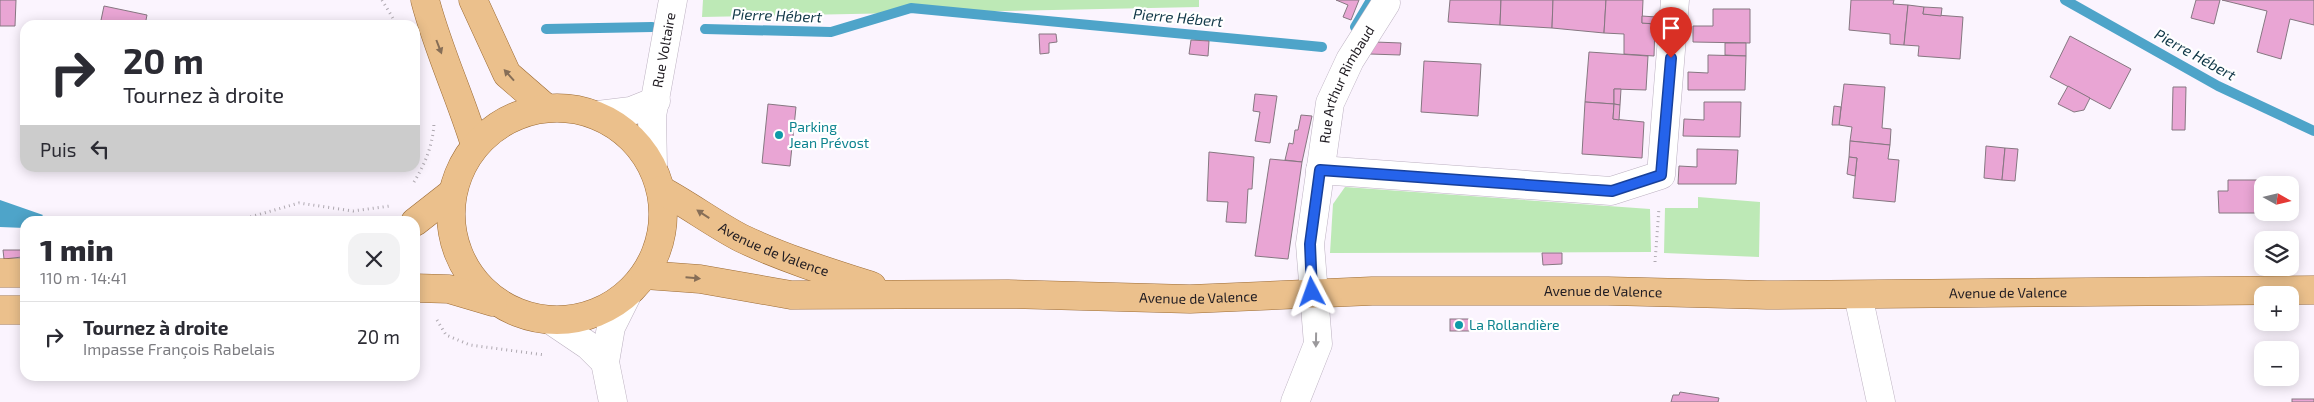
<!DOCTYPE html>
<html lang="fr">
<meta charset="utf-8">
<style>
body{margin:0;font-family:"Exo 2",sans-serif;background:#f2f2f3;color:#2b2b33;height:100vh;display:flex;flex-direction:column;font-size:19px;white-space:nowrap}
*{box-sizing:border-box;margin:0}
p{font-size:16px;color:#7c7c81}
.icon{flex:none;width:28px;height:28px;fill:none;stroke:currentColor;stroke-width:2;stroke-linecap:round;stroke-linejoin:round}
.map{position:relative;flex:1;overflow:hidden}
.panel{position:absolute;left:20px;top:216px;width:400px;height:165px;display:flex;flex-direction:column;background:#fff;border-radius:15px;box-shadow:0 2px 12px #0003}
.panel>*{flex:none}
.hud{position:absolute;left:20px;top:20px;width:400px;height:152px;border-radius:15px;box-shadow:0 2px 12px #0003;background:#fff;color:#2b2b33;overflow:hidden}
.needle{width:32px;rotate:98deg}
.fabs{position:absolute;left:2254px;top:176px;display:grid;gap:10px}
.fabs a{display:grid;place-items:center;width:45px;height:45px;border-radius:10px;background:#fff;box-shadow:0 2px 12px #0003;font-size:25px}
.pin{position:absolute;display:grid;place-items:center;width:42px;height:42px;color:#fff;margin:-51px -21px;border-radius:50% 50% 50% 0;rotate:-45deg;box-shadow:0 0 5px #0007}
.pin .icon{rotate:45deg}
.me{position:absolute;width:55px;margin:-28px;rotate:356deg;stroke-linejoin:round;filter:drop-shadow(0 0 4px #0008)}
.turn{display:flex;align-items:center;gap:18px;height:105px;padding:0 20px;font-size:22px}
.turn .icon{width:65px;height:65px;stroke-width:2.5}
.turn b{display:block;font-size:35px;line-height:42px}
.then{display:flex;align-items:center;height:48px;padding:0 20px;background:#0003;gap:10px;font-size:19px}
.round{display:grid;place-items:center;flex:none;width:52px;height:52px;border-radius:15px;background:#f2f2f3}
.head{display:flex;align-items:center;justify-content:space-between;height:85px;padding:0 20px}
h1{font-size:30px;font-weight:800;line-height:38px}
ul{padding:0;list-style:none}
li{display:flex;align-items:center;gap:15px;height:70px;padding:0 20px;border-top:1px solid #e1e1e2}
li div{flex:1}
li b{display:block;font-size:19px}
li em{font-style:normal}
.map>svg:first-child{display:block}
.green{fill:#bde9b6}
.water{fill:#4ea4c9}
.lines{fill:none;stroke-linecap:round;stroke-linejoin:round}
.stream{stroke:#4ea4c9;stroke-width:10}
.building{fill:#e9a5d4;stroke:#867781;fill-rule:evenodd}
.minor-casing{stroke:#bcb1c1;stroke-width:29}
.major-casing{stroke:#9c6b35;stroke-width:29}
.path{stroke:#afa9b1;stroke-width:3;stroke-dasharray:1 4;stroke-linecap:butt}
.minor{stroke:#fff;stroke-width:28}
.major{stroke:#ebc08c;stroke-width:28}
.oneway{fill:#866e57}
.oneway2{fill:#9b999c}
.route-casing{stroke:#184099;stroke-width:12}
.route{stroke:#2563eb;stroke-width:9}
.culture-dot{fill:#0f9aa8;stroke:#fff;stroke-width:2}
.labels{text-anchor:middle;stroke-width:4.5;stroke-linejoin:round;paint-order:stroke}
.street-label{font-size:14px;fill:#201c22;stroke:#fff}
.culture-label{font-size:14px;fill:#0d838f;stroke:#fff;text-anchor:start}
.water-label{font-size:15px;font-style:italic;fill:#103747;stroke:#fff}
</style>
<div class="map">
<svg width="2314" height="402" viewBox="0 0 2314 402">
<rect width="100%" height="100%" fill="#fbf4fe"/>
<g class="green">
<polygon points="703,0 1199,0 1199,7 702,17"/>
<polygon points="1345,187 1650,209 1651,252 1330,253 1333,204"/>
<polygon points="1698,197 1760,202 1759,257 1664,253 1665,208 1698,208"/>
</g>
<polygon class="water" points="0,200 43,215 38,221 25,221 25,228 0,227"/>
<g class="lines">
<g class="stream">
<polyline points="2065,0 2218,86 2314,131"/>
<polyline points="1355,27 1371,0"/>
<polyline points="546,29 652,27"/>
<polyline points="705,29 831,32 911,8 1322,47"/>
</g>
</g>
<g class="building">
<polygon points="0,0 16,0 15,26 0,26"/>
<polygon points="1336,0 1359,0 1351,20 1343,17 1348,5"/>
<polygon points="1450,0 1501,0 1500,25 1448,22"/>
<polygon points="1501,0 1553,0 1552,28 1500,25"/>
<polygon points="1553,0 1606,0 1604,33 1552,28"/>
<polygon points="1606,0 1643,0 1642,23 1655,24 1654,56 1624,54 1624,34 1604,33"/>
<polygon points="1851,0 1894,0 1893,4 1908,5 1904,45 1890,44 1890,34 1849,30"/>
<polygon points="2196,0 2220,0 2214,24 2191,18"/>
<polygon points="2222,0 2314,0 2314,25 2290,19 2281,59 2257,52 2267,11"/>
<polygon points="1908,5 1924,7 1923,14 1963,17 1960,59 1918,56 1919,46 1904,45"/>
<polygon points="104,6 147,15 145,25 100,25"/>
<polygon points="1924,7 1942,8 1941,16 1923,14"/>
<polygon points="1713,9 1750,9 1750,43 1693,42 1693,26 1713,26"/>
<polygon points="1642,16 1656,17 1655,24 1642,23"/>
<polygon points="1039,34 1056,34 1057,42 1049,43 1049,53 1040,54"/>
<polygon points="2070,36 2131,69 2110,109 2050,77"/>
<polygon points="1191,40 1209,41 1208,56 1189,54"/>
<polygon points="1375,42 1401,43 1400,55 1370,54"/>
<polygon points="1725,43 1746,43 1746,56 1725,55"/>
<polygon points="1589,52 1648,56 1646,90 1614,89 1614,104 1585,102"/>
<polygon points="1708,55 1746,56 1745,90 1688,90 1688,72 1708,73"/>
<polygon points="1424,61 1481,64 1478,116 1421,112"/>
<polygon points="1844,84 1885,87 1882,128 1891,129 1890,145 1850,141 1852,127 1839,125"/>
<polygon points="2068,86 2090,98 2084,110 2074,112 2058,104"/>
<polygon points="2173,87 2186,87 2185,130 2172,130"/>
<polygon points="1614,89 1621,89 1620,105 1614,104"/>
<polygon points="1255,94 1277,96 1270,143 1255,141 1260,112 1253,111"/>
<polygon points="1585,102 1614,104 1613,119 1644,122 1642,158 1582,154"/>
<polygon points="1704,102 1741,102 1740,137 1683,136 1684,119 1704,120"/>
<polygon points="768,104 796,107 790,166 762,163"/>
<polygon points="1614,104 1620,105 1619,120 1613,119"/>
<polygon points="1834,106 1841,107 1839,125 1832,125"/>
<polygon points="1301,115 1312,116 1302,162 1285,160 1289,143 1293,144 1295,130 1298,130"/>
<polygon points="1850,141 1890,145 1888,159 1899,160 1895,202 1853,198 1857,158 1849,157"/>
<polygon points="1986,146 2005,148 2002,180 1984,178"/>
<polygon points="2005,148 2018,149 2015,181 2002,180"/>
<polygon points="1697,149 1738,150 1736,184 1678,184 1679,166 1697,167"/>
<polygon points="1209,152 1254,157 1252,189 1248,189 1246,223 1226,222 1228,202 1207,201"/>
<polygon points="1849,157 1857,158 1855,176 1847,174"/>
<polygon points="1270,159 1302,162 1288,259 1255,256"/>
<path d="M 2228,180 L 2290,180 L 2291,213 L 2219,213 L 2218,191 L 2228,191 ZM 2262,185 L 2290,185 L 2290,212 L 2262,212 Z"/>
<polygon points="3,250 22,250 22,257 4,259"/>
<polygon points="1542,253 1562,253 1562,264 1543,265"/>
<rect x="1450" y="319" width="19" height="12"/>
<polygon points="1680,392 1719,398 1718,402 1671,402 1673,395 1679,395"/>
<rect x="2292" y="399" width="22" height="3"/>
</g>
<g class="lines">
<g class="minor-casing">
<g id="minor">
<polyline points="598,115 631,111 656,101"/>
<path id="s1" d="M 653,167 L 652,116 L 673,0"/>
<polyline points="1320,170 1611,191 1661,175 1675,0"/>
<polyline points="1858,295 1881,402"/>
<polyline points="552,321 589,346 605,362"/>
<polyline points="613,402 605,362 611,327 627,295"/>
<path id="s2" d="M 1295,402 L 1318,344 L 1310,244 L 1330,103 L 1350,60 L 1386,3"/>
</g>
</g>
<g class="major-casing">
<g id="major">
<path d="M 425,0 C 438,50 460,96 475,145"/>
<polyline points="473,0 507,74 545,107"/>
<circle cx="557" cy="214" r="106"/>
<path id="s3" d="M 661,190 C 689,205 714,224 741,238 C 783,258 828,272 872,286"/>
<polyline points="415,222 452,193"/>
<polyline points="0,273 25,273"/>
<path id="s4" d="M 645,275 L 700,279 L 791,295 L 1008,294 L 1190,299 L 1372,291 L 1608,291 L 1767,295 L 2314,290"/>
<polyline points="415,288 449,289 493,302"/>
<polyline points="0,310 25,310"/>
</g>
</g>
<g class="path">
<polyline points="382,0 397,25"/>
<path d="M 414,182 C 425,164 433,145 434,123"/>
<polyline points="236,221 299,203 353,211 390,206"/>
<polyline points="1655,262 1659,208"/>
<polyline points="437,320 446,335 470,345 545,355"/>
</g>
<use href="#minor" class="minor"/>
<use href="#major" class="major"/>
</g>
<defs><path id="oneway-solid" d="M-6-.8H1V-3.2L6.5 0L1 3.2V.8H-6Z" transform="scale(1.25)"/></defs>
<g class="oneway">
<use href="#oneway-solid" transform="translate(439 47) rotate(69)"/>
<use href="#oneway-solid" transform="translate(509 75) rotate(-132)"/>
<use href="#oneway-solid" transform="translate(703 214) rotate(-147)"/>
<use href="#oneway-solid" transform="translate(693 278) rotate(5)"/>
</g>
<use class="oneway2" href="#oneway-solid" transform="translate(1316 340) rotate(91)"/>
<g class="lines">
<g class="route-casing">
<polyline id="route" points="1312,292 1310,244 1320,170 1612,191 1661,175 1671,58"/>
</g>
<use href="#route" class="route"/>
</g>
<g class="culture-dot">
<circle cx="779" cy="135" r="5"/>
<circle cx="1459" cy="325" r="5"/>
</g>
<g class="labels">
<g class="street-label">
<text dy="5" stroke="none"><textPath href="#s1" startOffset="118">Rue Voltaire</textPath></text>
<text dy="5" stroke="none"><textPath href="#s2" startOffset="328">Rue Arthur Rimbaud</textPath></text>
<text dy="5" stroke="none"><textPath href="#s3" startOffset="128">Avenue de Valence</textPath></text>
<text dy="5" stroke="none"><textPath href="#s4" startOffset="960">Avenue de Valence</textPath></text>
<text dy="5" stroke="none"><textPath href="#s4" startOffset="1365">Avenue de Valence</textPath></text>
<text dy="5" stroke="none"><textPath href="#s4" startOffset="555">Avenue de Valence</textPath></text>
</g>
<g class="culture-label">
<text x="789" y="132">Parking<tspan x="789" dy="16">Jean Prévost</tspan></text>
<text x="1469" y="330">La Rollandière</text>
</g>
<g class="water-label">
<text transform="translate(777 16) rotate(2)" y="5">Pierre Hébert</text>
<text transform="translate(1178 18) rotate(5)" y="5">Pierre Hébert</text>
<text transform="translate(2195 55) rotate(29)" y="5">Pierre Hébert</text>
</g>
</g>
</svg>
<div class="fabs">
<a><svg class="needle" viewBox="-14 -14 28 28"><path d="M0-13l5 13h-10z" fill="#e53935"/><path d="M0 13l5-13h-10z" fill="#7c7c81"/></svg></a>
<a><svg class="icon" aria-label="layers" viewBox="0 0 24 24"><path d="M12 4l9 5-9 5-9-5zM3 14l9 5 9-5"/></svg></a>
<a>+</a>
<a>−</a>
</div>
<div class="pin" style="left:1671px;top:58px;background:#d93025"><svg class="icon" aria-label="arrive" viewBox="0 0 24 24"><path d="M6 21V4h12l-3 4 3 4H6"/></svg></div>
<svg class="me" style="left:1312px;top:292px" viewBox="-20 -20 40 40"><path d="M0-17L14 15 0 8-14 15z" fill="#2563eb" stroke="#fff" stroke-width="4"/></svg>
<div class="hud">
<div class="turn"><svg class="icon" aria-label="right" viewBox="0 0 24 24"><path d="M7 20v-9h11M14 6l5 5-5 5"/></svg><div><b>20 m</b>Tournez à droite</div></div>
<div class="then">Puis<svg class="icon" aria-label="left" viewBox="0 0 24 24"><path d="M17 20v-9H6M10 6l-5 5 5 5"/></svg></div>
</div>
<section class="panel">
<div class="head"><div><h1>1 min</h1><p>110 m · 14:41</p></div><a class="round"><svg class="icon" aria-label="close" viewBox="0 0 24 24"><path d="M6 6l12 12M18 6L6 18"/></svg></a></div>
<ul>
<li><svg class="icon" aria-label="right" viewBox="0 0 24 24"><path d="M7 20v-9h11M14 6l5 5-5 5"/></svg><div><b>Tournez à droite</b><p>Impasse François Rabelais</p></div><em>20 m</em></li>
</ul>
</section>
</div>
